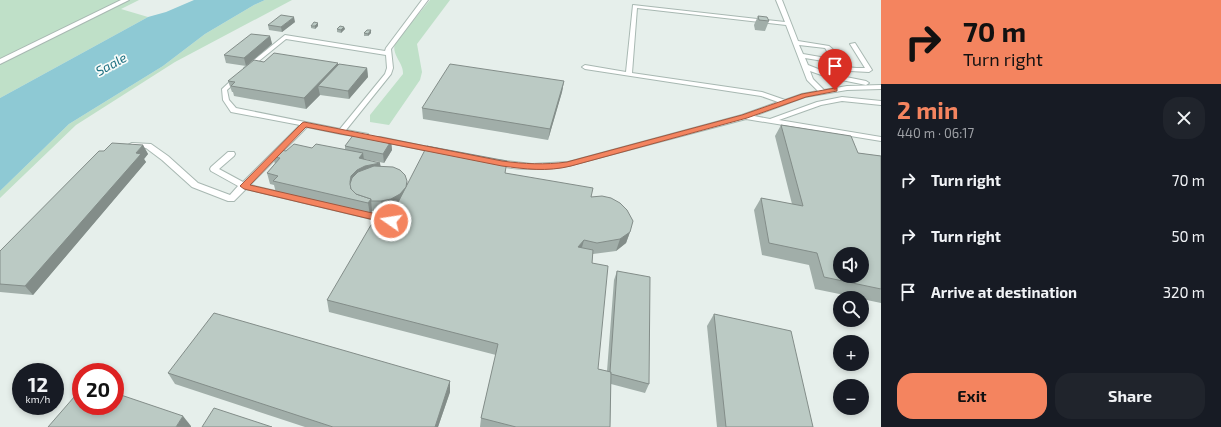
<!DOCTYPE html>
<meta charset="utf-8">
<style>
body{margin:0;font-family:"Exo 2",sans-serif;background:#20242c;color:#f1f3f6;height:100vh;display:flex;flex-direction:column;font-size:15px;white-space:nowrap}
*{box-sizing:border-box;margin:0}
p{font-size:13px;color:#9ea1a6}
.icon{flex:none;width:22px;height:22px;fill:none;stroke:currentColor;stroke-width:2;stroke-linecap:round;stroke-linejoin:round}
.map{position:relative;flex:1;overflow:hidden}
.sheet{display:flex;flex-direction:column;background:#171b24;width:340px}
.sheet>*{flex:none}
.guide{background:#f4845f;color:#111;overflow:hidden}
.controls{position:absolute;left:833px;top:247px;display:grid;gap:8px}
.controls a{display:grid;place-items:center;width:36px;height:36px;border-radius:50%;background:#171b24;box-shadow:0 2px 6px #0003;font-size:20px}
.speed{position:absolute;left:12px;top:363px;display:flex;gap:8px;font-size:20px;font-weight:700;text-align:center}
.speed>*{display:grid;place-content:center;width:52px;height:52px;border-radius:50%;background:#171b24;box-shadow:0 2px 6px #0003;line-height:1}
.speed small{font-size:10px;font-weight:400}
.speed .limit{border:6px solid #d22;background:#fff;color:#111}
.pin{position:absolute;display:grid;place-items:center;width:34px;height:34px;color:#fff;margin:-41px -17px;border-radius:50% 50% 50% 0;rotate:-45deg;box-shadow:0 0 4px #0007}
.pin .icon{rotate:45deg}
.me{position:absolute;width:44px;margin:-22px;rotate:283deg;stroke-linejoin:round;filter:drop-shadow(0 0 3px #0008)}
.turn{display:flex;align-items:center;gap:14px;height:84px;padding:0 16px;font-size:18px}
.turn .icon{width:52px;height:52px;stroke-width:2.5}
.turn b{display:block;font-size:28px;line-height:34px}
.round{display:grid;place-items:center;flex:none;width:42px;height:42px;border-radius:16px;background:#20242c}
.headline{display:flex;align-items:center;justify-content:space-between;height:68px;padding:0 16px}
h1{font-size:24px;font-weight:700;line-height:30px;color:#f4845f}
.action{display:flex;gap:8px;margin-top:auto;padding:8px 16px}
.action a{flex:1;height:46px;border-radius:16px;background:#f4845f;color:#111;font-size:16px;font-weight:700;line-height:46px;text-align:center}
.action a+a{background:#20242c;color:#f1f3f6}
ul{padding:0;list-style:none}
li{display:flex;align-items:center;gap:12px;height:56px;padding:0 16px}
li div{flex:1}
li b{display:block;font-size:15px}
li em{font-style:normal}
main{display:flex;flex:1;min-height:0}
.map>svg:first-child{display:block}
.green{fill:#bfe0c8}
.water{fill:#8ec9d4}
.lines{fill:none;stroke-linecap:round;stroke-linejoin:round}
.lane-casing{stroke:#a8b8b2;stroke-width:2}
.street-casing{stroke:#a8b8b2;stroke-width:2}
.lane{fill:#fff;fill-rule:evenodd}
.street{fill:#fff;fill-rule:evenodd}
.wall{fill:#a1aea9}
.shaded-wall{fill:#838d89}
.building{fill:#bbcac4;stroke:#838d89;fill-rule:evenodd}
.route{fill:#f4845f;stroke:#9f563e}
.labels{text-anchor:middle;stroke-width:3.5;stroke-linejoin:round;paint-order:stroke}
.far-water-label{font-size:13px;font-style:italic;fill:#1c6f80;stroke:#f7fbf9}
</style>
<main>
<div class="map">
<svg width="881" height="427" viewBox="0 0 881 427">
<rect width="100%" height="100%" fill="#e6efeb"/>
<g class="green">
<polygon points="0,0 139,0 121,9 148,17 0,98"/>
<polygon points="265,0 292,0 175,62 76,125 0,198 0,191 69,124 163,66 205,34 254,5"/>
<path d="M 430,0 L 450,0 L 417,44 L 422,72 L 420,80 L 389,125 L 370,122 L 370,115 L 403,74 C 404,63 391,55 395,43 Z"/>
</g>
<polygon class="water" points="194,0 265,0 254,5 205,34 163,66 69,124 0,191 0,98 148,17 166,12"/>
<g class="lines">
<g class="lane-casing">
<g id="lane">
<polygon points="422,0 428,0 391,49 393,68 391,74 346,130 368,134 368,138 341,134 307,127 250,185 388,217 393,220 391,222 388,223 246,189 234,201 228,201 192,187 162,160 146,148 132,147 128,145 132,143 151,144 168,156 198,183 230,195 238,186 211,171 210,169 211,167 228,152 234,152 235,154 234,156 219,169 243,182 300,125 231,112 223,100 222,89 236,76 240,76 240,78 227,90 229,100 236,108 340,129 385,74 387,68 386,55 286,39 249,69 244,68 285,35 385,51 386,48"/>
<path d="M 776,0 L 782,0 L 798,41 L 829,46 C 846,59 834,69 865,68 L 850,44 L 855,43 L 872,70 L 869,72 L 850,71 L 840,68 L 835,63 L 805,58 L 808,65 L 831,74 L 866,81 L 869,83 L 866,85 L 827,77 L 810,71 L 813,79 L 824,90 L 847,86 L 881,85 L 881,89 L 847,90 L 805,97 L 754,116 L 770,119 L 817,102 L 842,97 L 881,101 L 881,105 L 842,101 L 821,105 L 779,120 L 881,137 L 881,141 L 746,119 L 568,166 C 553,169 503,172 492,162 L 496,160 L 532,164 L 568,162 L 742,115 L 778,102 L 761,96 L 585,69 L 582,67 L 585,65 L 626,72 L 633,5 L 785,22 ZM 637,8 L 786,25 L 807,80 L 818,91 L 802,94 L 785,100 L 762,92 L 632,73 ZM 799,45 L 825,48 L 832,59 L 803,54 Z"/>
<polygon points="377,137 380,137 438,149 442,151 438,153 380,141 377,141"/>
</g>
</g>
<g class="street-casing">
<polygon id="street" points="121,0 129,0 0,64 0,59"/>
</g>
<use href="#lane" class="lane"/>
<use href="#street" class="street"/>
</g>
<g class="wall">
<polygon points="758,16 769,21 765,31 755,30 754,25"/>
<polygon points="295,22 282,32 269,30 268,25"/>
<polygon points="318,23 318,26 315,29 311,28 311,26"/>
<polygon points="344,27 345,29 341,33 337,32 337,29"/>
<polygon points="371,30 371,33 368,36 364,36 364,33"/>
<polygon points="270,36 272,44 246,66 226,63 224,55"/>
<polygon points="264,62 338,65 367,68 368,77 349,99 320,95 306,109 234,96 233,92 232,92 228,81"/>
<polygon points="564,81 562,92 548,140 423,119 422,108"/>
<polygon points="781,125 858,153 881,156 881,303 862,299 862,298 859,298 815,289 809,265 762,255 754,210 761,198 792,204 775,136"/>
<polygon points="391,141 392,150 384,163 364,159 381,166 407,184 505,173 591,197 630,232 626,243 616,251 593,254 592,263 598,369 607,371 614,280 617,271 649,384 645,393 611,384 610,427 480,427 481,418 496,355 329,312 327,300 391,216 396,206 392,208 382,210 372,211 370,215 276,193 274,185 270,184 267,173 275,164 273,157 286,151 312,148 345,149 345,146"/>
<polygon points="143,145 148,154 144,159 146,162 33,295 0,292 0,251"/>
<polygon points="714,314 813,427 717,427 707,326"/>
<polygon points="168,373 450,381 450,392 438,427 305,427 175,384"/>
</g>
<g class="shaded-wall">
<polygon points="294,17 295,22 282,32 281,27"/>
<polygon points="318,23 318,26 315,29 315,26"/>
<polygon points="344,27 345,29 341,33 341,30"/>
<polygon points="371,30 371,33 368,36 368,34"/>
<polygon points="270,36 272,44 246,66 244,58"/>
<polygon points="338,63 339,73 318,86 320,95 306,109 304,98"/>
<polygon points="367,68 368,77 349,99 348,91"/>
<polygon points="564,81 562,92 548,140 550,129"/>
<polygon points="391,141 392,150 384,163 383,154"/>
<polygon points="143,145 148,154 144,159 146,162 33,295 25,286"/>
<polygon points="363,153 365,166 380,163 382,174 353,188 350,182 351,176 359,158"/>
<polygon points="407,181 408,190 400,204 392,208 382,210 381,201"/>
<polygon points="371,199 372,211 370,215 368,203"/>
<polygon points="630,232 626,243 616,251 620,239"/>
<polygon points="584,240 581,251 578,247"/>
<polygon points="450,381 450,392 438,427 435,427"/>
<polygon points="183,416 191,426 191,427 176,427"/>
</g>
<g class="building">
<polygon points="281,15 294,17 281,27 268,25"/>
<polygon points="758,16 767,17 769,21 759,20"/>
<polygon points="314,22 318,23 315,26 311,26"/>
<polygon points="340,26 344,27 341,30 337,29"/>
<polygon points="367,30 371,30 368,34 364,33"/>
<polygon points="251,34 270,36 244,58 224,55"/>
<polygon points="274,53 338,63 304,98 231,86 235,82 228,81 254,60 264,62"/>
<polygon points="339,64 367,68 348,91 318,86"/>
<polygon points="450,64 564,81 550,129 422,108"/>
<path d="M 781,125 L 851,136 L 858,153 L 881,156 L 881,289 L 824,277 L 817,253 L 769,243 L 761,198 L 803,206 ZM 840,254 L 862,254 L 862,276 L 840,276 Z"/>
<polygon points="354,134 391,141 383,154 345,146"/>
<polygon points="112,143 143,145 136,153 141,154 25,286 0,284 0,251 99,151 104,151"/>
<polygon points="294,144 312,148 316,144 363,153 359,158 380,163 365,166 357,170 351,176 350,182 351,189 356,194 371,199 368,203 273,181 278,176 267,173 280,158 273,157 280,150 286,151"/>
<polygon points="427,146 507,161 505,173 593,188 591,197 602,196 611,198 620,203 627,210 633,221 630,232 620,239 597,243 584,240 578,247 593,250 592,263 608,266 598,369 611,372 610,427 516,427 481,418 498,344 327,300 378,213 391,216"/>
<polygon points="374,166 393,167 400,170 405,175 407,181 406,187 400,194 391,199 381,201 371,201 371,199 356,194 351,189 350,184 352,178 358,172"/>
<polygon points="617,271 650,277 649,384 611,374 611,372 610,372"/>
<polygon points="214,313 450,381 435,427 333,427 168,373"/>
<polygon points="714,314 791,331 813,427 726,427"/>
<polygon points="81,389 81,406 115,406 115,393 183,416 176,427 48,427"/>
<polygon points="214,408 272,427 202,427"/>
</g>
<path class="route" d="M 835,88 L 837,88 L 837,91 L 806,97 L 747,118 L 571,166 C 547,172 525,169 502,166 L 306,127 L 250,185 L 394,218 L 396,221 L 391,224 L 244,189 L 240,186 L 302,123 L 304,122 L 502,161 C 524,164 545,165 567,162 L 742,115 L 802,94 Z"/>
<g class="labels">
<g class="far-water-label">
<text transform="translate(111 64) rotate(-29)" y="5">Saale</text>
</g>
</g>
</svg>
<div class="controls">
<a><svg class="icon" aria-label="sound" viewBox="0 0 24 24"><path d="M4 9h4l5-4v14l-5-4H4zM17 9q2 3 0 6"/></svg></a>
<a><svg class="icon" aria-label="search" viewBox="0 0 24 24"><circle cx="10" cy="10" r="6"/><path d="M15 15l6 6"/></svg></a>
<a>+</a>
<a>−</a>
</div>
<div class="speed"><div>12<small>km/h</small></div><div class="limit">20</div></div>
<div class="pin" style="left:835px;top:90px;background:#d93025"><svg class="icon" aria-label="arrive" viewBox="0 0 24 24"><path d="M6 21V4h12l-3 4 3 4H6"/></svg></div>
<svg class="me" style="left:391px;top:221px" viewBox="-20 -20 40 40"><circle r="17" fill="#f4845f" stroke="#fff" stroke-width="3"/><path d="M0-11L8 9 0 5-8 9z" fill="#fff"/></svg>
</div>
<section class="sheet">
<div class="guide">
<div class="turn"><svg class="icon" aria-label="right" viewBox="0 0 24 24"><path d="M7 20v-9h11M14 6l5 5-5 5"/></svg><div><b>70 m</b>Turn right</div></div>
</div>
<div class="headline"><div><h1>2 min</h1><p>440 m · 06:17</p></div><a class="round"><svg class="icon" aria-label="close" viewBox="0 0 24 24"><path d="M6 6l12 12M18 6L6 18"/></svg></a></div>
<ul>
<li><svg class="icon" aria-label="right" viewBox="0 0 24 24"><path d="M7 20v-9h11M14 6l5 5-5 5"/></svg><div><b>Turn right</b></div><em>70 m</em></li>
<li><svg class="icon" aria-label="right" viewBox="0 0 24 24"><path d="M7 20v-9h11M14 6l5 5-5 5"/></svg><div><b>Turn right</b></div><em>50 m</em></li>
<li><svg class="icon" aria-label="arrive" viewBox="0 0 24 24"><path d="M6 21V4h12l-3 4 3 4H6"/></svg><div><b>Arrive at destination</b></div><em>320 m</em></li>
</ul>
<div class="action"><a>Exit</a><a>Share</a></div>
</section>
</main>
